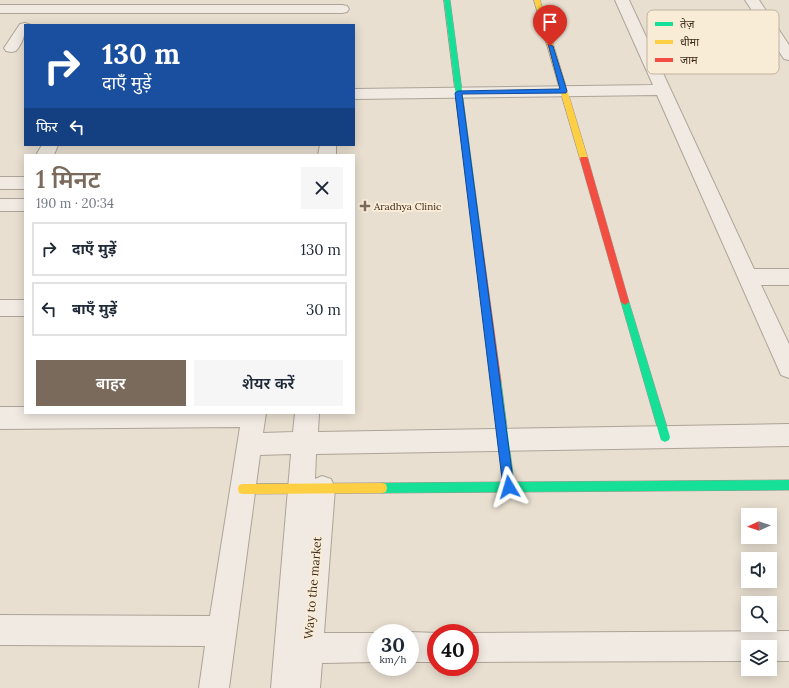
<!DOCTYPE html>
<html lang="hi">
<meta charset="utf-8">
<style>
body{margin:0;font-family:Lora,"Noto Sans Devanagari",serif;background:#f6f6f7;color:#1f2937;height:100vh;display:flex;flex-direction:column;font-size:15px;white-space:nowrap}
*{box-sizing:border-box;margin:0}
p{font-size:13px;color:#747a83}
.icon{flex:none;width:22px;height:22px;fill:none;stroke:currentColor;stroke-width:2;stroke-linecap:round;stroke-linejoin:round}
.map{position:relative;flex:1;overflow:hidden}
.panel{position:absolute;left:24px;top:154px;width:331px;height:260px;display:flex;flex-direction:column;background:#fff;border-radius:0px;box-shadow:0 2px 10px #0003}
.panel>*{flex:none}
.top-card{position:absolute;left:24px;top:24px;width:331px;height:122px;border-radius:0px;box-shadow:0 2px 10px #0003;background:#1a4fa0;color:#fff;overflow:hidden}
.needle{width:26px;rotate:267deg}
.tools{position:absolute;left:741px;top:508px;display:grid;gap:8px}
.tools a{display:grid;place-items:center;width:36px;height:36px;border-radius:0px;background:#fff;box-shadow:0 2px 10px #0003;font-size:20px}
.speed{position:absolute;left:367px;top:624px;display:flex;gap:8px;font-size:20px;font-weight:700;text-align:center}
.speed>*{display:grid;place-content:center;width:52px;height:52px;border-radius:50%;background:#fff;box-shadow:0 2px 10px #0003;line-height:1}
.speed small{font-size:10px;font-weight:400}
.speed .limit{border:6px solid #d22;background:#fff;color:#111}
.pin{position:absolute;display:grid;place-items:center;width:34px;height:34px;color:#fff;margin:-41px -17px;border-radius:50% 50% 50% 0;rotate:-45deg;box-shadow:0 0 4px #0007}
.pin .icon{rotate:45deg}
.me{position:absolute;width:44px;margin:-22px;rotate:353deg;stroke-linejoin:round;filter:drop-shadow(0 0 3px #0008)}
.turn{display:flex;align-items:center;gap:14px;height:84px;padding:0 12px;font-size:18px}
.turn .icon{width:52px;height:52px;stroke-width:2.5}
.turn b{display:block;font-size:28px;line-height:34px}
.then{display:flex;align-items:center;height:38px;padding:0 12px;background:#0003;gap:8px;font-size:15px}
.round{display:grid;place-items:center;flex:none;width:42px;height:42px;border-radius:0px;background:#f6f6f7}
.headline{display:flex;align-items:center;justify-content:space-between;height:68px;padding:0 12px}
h1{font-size:24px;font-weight:600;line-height:30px;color:#7a6a5c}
.action{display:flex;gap:8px;margin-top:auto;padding:8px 12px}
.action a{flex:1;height:46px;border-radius:0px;background:#7a6a5c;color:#fff;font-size:16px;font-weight:600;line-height:46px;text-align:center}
.action a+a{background:#f6f6f7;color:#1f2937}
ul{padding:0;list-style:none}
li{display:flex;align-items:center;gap:12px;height:54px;margin:0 8px 6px;padding:0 4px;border:2px solid #e0e1e3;border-radius:0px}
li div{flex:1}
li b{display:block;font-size:15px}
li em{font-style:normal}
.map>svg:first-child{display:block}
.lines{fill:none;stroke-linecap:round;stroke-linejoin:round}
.street-casing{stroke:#ada498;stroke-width:2}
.fast-casing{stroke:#9d9388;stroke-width:1}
.slow-casing{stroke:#9d9388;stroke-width:1}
.jam-casing{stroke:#9d9388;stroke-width:1}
.street{fill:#f0eae2;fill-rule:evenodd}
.fast{fill:#16e098;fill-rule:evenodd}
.slow{fill:#ffcf43;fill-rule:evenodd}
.jam{fill:#f24e42;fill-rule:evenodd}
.route{fill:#1a73e8;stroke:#114b97}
.poi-dot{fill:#7a6a5c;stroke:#f9ecd6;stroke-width:1.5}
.labels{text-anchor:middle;stroke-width:4;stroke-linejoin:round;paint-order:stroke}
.poi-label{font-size:10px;fill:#3e2b1e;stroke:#f9ecd6;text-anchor:start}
.near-street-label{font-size:12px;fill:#3e2b1e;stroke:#f9ecd6}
.key{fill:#f9ecd6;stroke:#c1b29f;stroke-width:1}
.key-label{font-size:11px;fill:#3e2b1e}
</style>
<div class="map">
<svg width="789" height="688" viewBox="0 0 789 688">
<rect width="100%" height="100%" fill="#e8dfd0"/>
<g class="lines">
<g class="street-casing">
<g id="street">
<polygon points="615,0 629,0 754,269 789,269 789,285 761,285 789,344 789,378 781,375 778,368 657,95 354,99 354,89 653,85"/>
<polygon points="745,0 759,0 789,45 789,60 784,59"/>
<polygon points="0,5 342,5 347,6 349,9 347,12 342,13 0,13"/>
<path d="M 25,23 L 31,25 L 25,25 C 25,36 23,42 16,51 L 11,52 L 6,51 L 4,48 L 20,24 Z"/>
<polygon points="42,145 58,145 54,155 36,155"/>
<polygon points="320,145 336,145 336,155 318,155"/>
<rect x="0" y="177" width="25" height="12"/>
<rect x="0" y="199" width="25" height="12"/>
<rect x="0" y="300" width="25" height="16"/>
<polygon points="0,407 25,407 25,413 266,413 263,433 293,432 295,413 319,413 318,432 789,424 789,446 316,454 315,479 322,476 331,479 335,488 324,633 378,633 376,633 376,662 322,663 320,688 271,688 291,454 260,455 229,688 199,688 205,646 0,645 0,615 210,616 240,427 0,429"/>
<polygon points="789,631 789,661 770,661 770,647 748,647 748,661 470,662 470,633 468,633"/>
<polygon points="410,632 438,633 436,633 436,662 410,662 410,633 408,633"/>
</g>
</g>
<g class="fast-casing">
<g id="fast">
<polygon points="444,0 450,0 482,242 478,245 474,242"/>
<polygon points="625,299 629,302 670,437 669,440 665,442 661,440 660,437 621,302"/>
<polygon points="496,377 499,378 501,381 514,482 789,480 789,490 382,493 378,492 377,488 378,484 382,483 503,482 491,381 493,378"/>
</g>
</g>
<g class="slow-casing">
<g id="slow">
<polygon points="534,0 540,0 588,159 587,161 581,161 580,159"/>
<polygon points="382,483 386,484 387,488 386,492 382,493 243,494 239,493 238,489 239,485 243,484"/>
</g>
</g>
<g class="jam-casing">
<g id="jam">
<polygon points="581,157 587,157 588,159 629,302 625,305 621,302 580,159"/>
<polygon points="478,239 482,242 501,381 499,384 496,385 493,384 491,381 474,242"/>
</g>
</g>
<use href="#street" class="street"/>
<use href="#fast" class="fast"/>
<use href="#slow" class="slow"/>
<use href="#jam" class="jam"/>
</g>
<polygon class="route" points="548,44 553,46 567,91 566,93 462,94 514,487 512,490 509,492 505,490 503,487 455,93 458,91 560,89"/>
<path class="poi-dot" d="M363 200h4v4h4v4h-4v4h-4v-4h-4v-4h4z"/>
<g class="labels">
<g class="poi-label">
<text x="374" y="210">Aradhya Clinic</text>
</g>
<g class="near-street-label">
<text transform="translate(313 588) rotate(-85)" y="4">Way to the market</text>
</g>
</g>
<rect x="647" y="10" width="132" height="64" rx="6" class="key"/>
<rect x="655" y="22" width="18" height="4" fill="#16e098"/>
<rect x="655" y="40" width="18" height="4" fill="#ffcf43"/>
<rect x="655" y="58" width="18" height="4" fill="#f24e42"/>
<g class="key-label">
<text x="680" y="28">तेज़</text>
<text x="680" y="46">धीमा</text>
<text x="680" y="64">जाम</text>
</g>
</svg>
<div class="tools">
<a><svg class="needle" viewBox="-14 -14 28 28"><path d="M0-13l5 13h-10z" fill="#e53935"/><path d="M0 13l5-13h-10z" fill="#747a83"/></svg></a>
<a><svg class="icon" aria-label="sound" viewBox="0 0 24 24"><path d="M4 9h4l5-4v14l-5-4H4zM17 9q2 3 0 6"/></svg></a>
<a><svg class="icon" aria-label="search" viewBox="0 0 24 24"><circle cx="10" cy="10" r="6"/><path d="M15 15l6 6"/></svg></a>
<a><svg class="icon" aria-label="layers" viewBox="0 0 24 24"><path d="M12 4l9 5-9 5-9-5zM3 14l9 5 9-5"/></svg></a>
</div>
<div class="speed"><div>30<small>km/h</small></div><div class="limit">40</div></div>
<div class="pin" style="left:550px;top:46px;background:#d93025"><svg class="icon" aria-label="arrive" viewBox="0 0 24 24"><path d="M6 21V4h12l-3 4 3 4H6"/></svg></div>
<svg class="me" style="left:509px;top:487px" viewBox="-20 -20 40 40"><path d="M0-17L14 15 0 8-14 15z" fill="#1a73e8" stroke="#fff" stroke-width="4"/></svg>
<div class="top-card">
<div class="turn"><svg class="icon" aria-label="right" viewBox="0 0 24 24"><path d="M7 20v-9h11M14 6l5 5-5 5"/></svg><div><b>130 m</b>दाएँ मुड़ें</div></div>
<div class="then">फिर<svg class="icon" aria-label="left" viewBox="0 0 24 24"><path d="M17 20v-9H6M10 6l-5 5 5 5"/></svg></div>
</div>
<section class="panel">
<div class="headline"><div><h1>1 मिनट</h1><p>190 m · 20:34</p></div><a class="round"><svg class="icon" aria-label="close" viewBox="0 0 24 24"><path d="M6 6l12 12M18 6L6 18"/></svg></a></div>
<ul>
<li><svg class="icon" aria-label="right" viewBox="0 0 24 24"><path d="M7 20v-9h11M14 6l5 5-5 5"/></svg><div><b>दाएँ मुड़ें</b></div><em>130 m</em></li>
<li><svg class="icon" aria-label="left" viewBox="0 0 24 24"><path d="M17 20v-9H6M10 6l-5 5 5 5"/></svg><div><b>बाएँ मुड़ें</b></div><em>30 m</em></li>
</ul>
<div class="action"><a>बाहर</a><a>शेयर करें</a></div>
</section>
</div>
